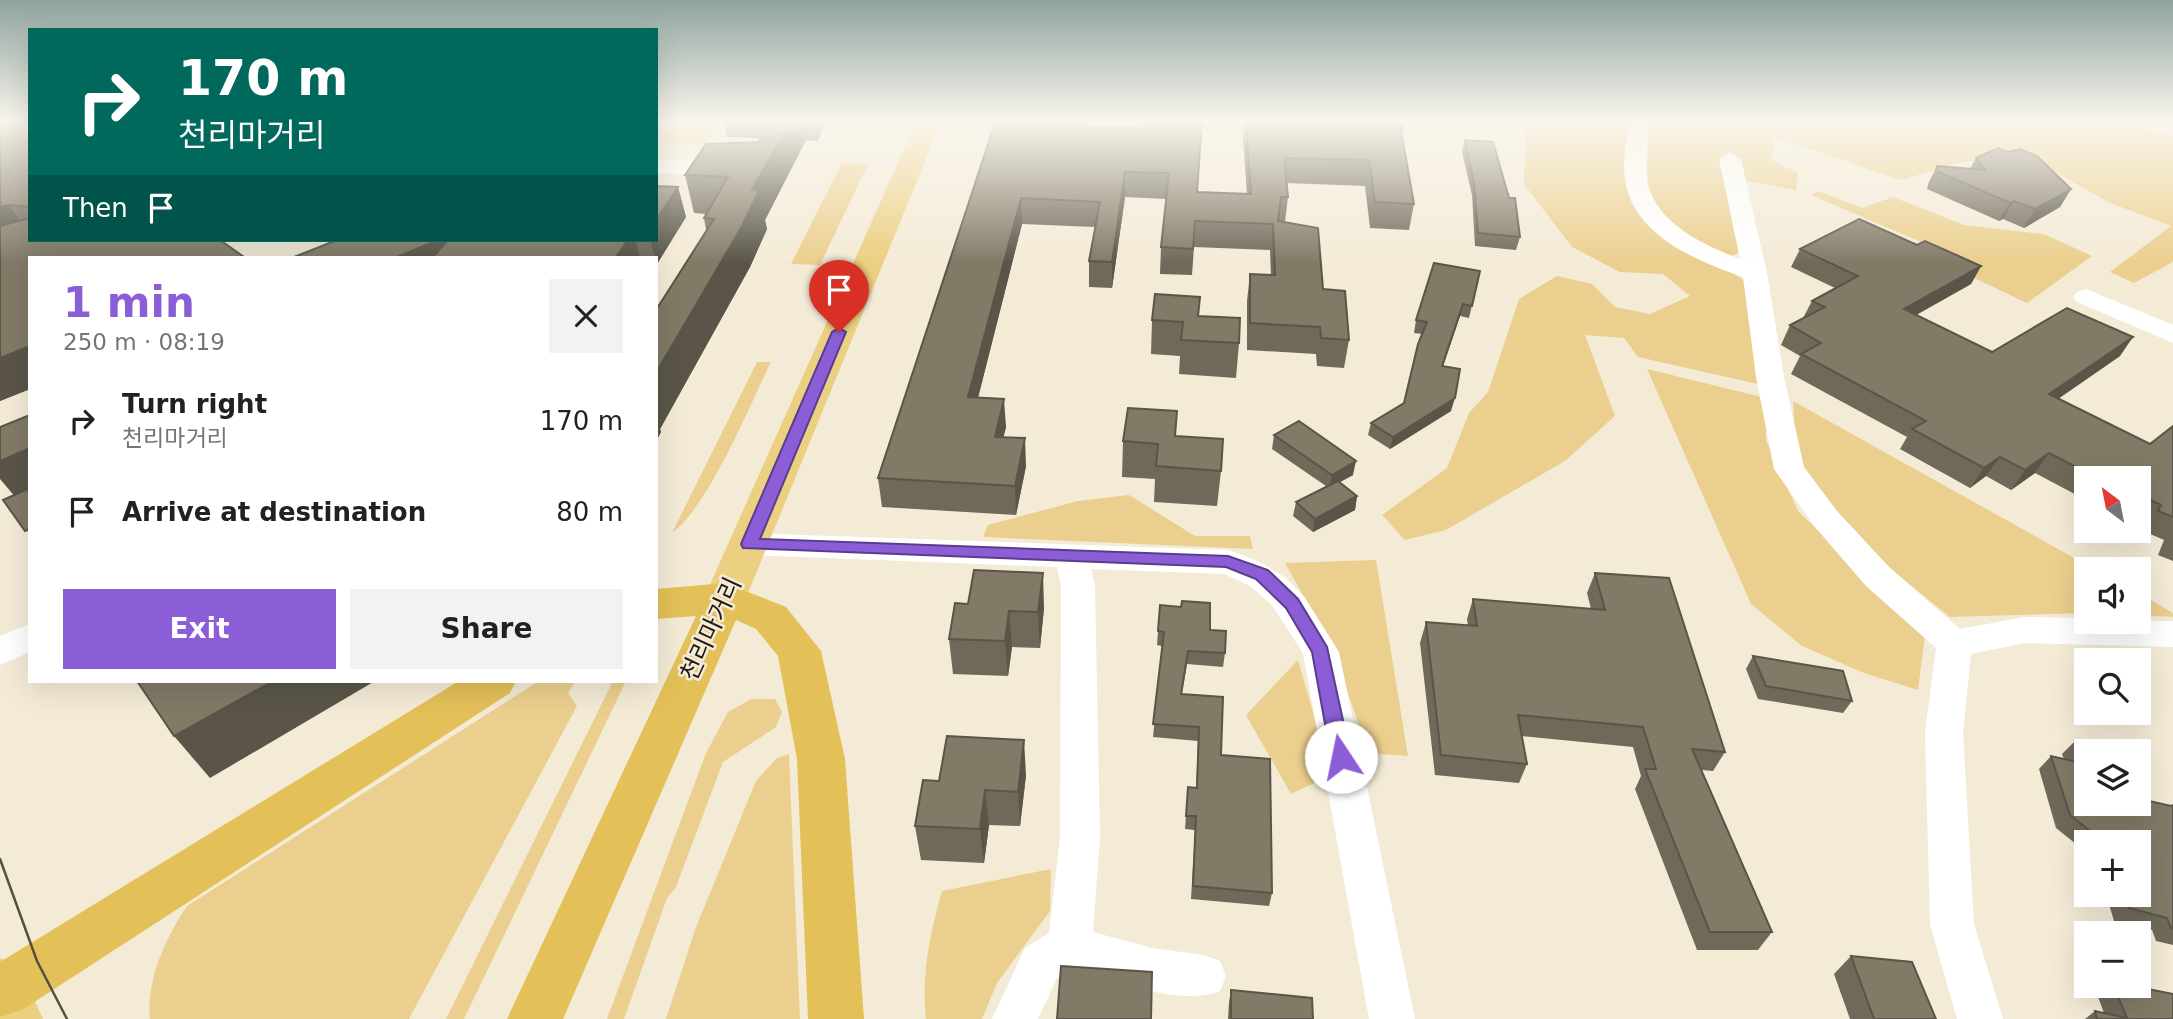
<!DOCTYPE html>
<meta charset="utf-8">
<style>
body{margin:0;font-family:"DejaVu Sans","Noto Sans KR",sans-serif;background:#f2f2f2;color:#202124;height:100vh;display:flex;flex-direction:column;font-size:26px;white-space:nowrap}
*{box-sizing:border-box;margin:0}
p{font-size:23px;color:#757577}
.icon{flex:none;width:38px;height:38px;fill:none;stroke:currentColor;stroke-width:2;stroke-linecap:round;stroke-linejoin:round}
.map{position:relative;flex:1;overflow:hidden}
.drawer{position:absolute;left:28px;top:256px;width:630px;height:427px;display:flex;flex-direction:column;background:#fff;border-radius:0px;box-shadow:0 7px 28px #0002}
.drawer>*{flex:none}
.hud{position:absolute;left:28px;top:28px;width:630px;height:214px;border-radius:0px;box-shadow:0 7px 28px #0002;background:#00695c;color:#fff;overflow:hidden}
.needle{width:46px;rotate:328deg}
.tools{position:absolute;left:2074px;top:466px;display:grid;gap:14px}
.tools a{display:grid;place-items:center;width:77px;height:77px;border-radius:0px;background:#fff;box-shadow:0 7px 28px #0002;font-size:35px}
.pin{position:absolute;display:grid;place-items:center;width:60px;height:60px;color:#fff;margin:-72px -30px;border-radius:50% 50% 50% 0;rotate:-45deg;box-shadow:0 0 7px #0007}
.pin .icon{rotate:45deg}
.me{position:absolute;width:77px;margin:-38px;rotate:349deg;stroke-linejoin:round;filter:drop-shadow(0 0 5px #0008)}
.turn{display:flex;align-items:center;gap:24px;height:147px;padding:0 35px;font-size:32px}
.turn .icon{width:91px;height:91px;stroke-width:2.5}
.turn b{display:block;font-size:49px;line-height:60px}
.then{display:flex;align-items:center;height:66px;padding:0 35px;background:#0003;gap:14px;font-size:26px}
.round{display:grid;place-items:center;flex:none;width:74px;height:74px;border-radius:0px;background:#f2f2f2}
.overview{display:flex;align-items:center;justify-content:space-between;height:119px;padding:0 35px}
h1{font-size:42px;font-weight:700;line-height:52px;color:#8b5ed7}
.action{display:flex;gap:14px;margin-top:auto;padding:14px 35px}
.action a{flex:1;height:80px;border-radius:0px;background:#8b5ed7;color:#fff;font-size:28px;font-weight:700;line-height:80px;text-align:center}
.action a+a{background:#f2f2f2;color:#202124}
ul{padding:0;list-style:none}
li{display:flex;align-items:center;gap:21px;height:91px;padding:0 35px}
li div{flex:1}
li b{display:block;font-size:26px}
li em{font-style:normal}
.map>svg:first-child{display:block}
.green{fill:#ebcf8e}
.lines{fill:none;stroke-linecap:round;stroke-linejoin:round}
.minor{fill:#fff;fill-rule:evenodd}
.primary{fill:#ebd082;fill-rule:evenodd}
.trunk{fill:#e4c058;fill-rule:evenodd}
.tram{stroke:#555046;stroke-width:2.5}
.wall{fill:#6f6959}
.shaded-wall{fill:#5a5548}
.building{fill:#817a67;stroke:#5a5548;stroke-width:2}
.route{fill:#8b5ed7;stroke:#5a3d8c;stroke-width:2}
.labels{text-anchor:middle;stroke-width:5;stroke-linejoin:round;paint-order:stroke}
.street-label{font-size:24px;fill:#1e1b14;stroke:#f4ebd7}
</style>
<div class="map">
<svg width="2173" height="1019" viewBox="0 0 2173 1019">
<rect width="100%" height="100%" fill="#f4ebd7"/>
<g class="green">
<polygon points="676,120 722,120 706,144 659,142"/>
<polygon points="1131,120 1254,120 1254,133 1129,128"/>
<polygon points="1526,120 1630,120 1626,183 1639,211 1748,283 1762,385 1638,357 1624,338 1585,335 1615,416 1565,461 1446,530 1405,540 1382,515 1447,468 1469,413 1488,392 1519,299 1557,276 1592,284 1615,307 1650,314 1690,296 1663,274 1620,272 1572,247 1524,184"/>
<path d="M 1650,120 L 2109,120 L 2173,135 L 2173,262 L 2134,283 L 2110,272 L 2171,226 L 2108,202 L 2059,174 L 2015,156 L 1962,162 L 1901,180 L 1774,137 L 1772,160 L 1798,173 L 1796,190 L 1739,179 L 1736,156 L 1722,156 L 1739,253 L 1727,257 C 1703,244 1662,223 1651,197 C 1643,175 1650,143 1650,120 Z"/>
<polygon points="842,163 868,164 820,265 791,264"/>
<polygon points="1818,191 1862,208 1893,197 1964,225 2044,234 2092,256 2027,303 1932,258 1940,250 1811,195"/>
<path d="M 757,362 L 771,362 C 750,405 708,507 672,533 Z"/>
<polygon points="1647,369 1766,398 1766,440 1798,511 1925,635 1918,690 1864,673 1802,646 1751,604"/>
<path d="M 1793,401 L 2094,569 L 2086,569 L 2086,613 L 1950,617 C 1903,579 1826,520 1800,465 C 1792,448 1795,420 1793,401 Z"/>
<polygon points="1129,495 1195,536 1250,536 1253,549 983,537 988,525 1078,501"/>
<polygon points="1376,560 1408,756 1369,753 1330,643 1285,563"/>
<polygon points="2139,593 2173,613 2173,617 2139,615"/>
<polygon points="1298,660 1331,775 1291,794 1246,715"/>
<path d="M 539,681 L 575,681 L 568,693 L 577,706 L 409,1019 L 150,1019 C 146,980 166,937 187,906 Z"/>
<polygon points="613,681 626,681 464,1019 446,1019"/>
<polygon points="751,699 775,699 782,712 776,727 723,762 676,887 667,898 624,1019 607,1019 706,753 728,712"/>
<polygon points="789,754 800,1019 666,1019 696,927 756,781 777,758"/>
<path d="M 1051,869 L 1050,911 L 997,983 L 982,1019 L 926,1019 C 921,977 930,932 942,891 Z"/>
</g>
<g class="lines">
<g class="minor">
<path d="M 1630,120 L 1650,120 C 1648,140 1644,161 1647,181 C 1656,223 1703,245 1740,259 L 1719,159 L 1730,152 L 1741,159 L 1767,273 L 1784,377 L 1804,467 L 1837,511 L 1890,568 L 1960,629 L 2025,617 L 2086,618 L 2086,621 L 2173,621 L 2173,647 L 2025,643 L 1971,654 L 1963,733 L 1974,924 L 2003,1019 L 1957,1019 L 1930,924 L 1925,733 L 1936,648 L 1866,586 L 1815,527 L 1774,469 L 1756,377 L 1743,277 C 1697,261 1632,235 1625,179 C 1622,160 1627,139 1630,120 Z"/>
<polygon points="656,159 732,162 743,169 732,176 656,173"/>
<polygon points="2086,289 2173,325 2173,343 2077,302 2073,297 2077,292"/>
<path d="M 749,533 L 1228,550 L 1258,561 L 1286,578 L 1305,598 L 1339,652 L 1415,1019 L 1369,1019 L 1303,653 L 1272,605 L 1250,586 L 1224,574 L 1091,569 L 1095,586 L 1100,837 L 1093,932 L 1152,948 L 1204,955 L 1220,961 L 1226,976 L 1220,991 C 1181,1007 1112,981 1074,966 L 1057,978 L 1038,1019 L 992,1019 L 1025,948 L 1049,933 L 1060,837 L 1061,586 L 1057,567 L 749,555 L 738,552 L 733,544 L 738,536 Z"/>
<polygon points="30,624 30,652 0,665 0,636"/>
</g>
<g class="primary">
<polygon points="917,120 942,120 746,598 740,609 725,613 710,609 704,598"/>
<polygon points="0,958 19,966 43,1019 0,1019"/>
</g>
<g class="trunk">
<polygon points="725,583 786,607 821,651 845,759 864,1019 808,1019 797,759 778,656 756,629 736,620 563,1019 507,1019 696,616 656,619 656,589"/>
<polygon points="459,681 516,681 510,693 22,1010 0,1017 0,962"/>
</g>
<polyline class="tram" points="0,859 37,961 67,1019"/>
</g>
<g class="wall">
<polygon points="0,120 30,120 30,389 0,401"/>
<polygon points="724,120 828,120 817,141 806,140 765,220 767,229 750,267 660,429 661,432 656,441 656,310 706,230 704,218 706,214 694,213 685,175 759,143 758,138 727,137"/>
<polygon points="996,120 1049,120 1048,124 1143,128 1197,192 1247,194 1243,138 1245,120 1405,120 1402,135 1414,204 1409,230 1370,228 1365,186 1286,183 1288,197 1285,222 1323,289 1349,340 1344,368 1317,366 1316,354 1247,350 1247,301 1250,274 1271,275 1270,250 1194,247 1192,275 1160,274 1161,247 1166,199 1125,197 1112,288 1089,287 1089,261 1095,227 1022,224 978,398 1006,427 1003,437 1026,466 1016,515 882,507 878,478"/>
<polygon points="1465,140 1520,237 1516,250 1475,246 1472,195 1462,152"/>
<polygon points="2008,152 2071,189 2060,207 2024,228 2003,219 1999,221 1927,189 1928,184 1937,166 1970,169 1976,158"/>
<polygon points="678,187 686,217 657,264 656,264 656,257 294,257 337,240 656,240"/>
<polygon points="1917,245 1981,266 1971,284 1916,315 1992,352 2120,356 2058,399 2150,444 2173,426 2173,561 2158,555 2164,540 2141,530 2144,525 2138,522 2138,478 2086,478 2086,500 2035,473 2011,490 1986,476 1970,488 1900,449 1907,437 1791,374 1800,356 1781,345 1790,325 1803,318 1812,301 1835,288 1791,267 1800,249"/>
<polygon points="1480,271 1469,318 1460,316 1443,366 1451,411 1390,449 1368,435 1371,423 1404,403 1422,334 1414,333 1416,320"/>
<polygon points="1198,316 1239,343 1236,378 1179,374 1180,356 1151,354 1152,320"/>
<polygon points="1274,435 1353,475 1340,482 1357,496 1355,510 1313,532 1293,516 1296,502 1326,486 1272,449"/>
<polygon points="1176,436 1221,471 1217,506 1154,502 1155,479 1122,477 1123,441"/>
<polygon points="1595,573 1725,752 1713,771 1702,770 1772,932 1758,950 1697,950 1635,789 1641,776 1633,747 1522,736 1527,764 1519,783 1435,775 1420,643 1426,622 1468,626 1467,619 1473,599 1591,609 1587,593"/>
<polygon points="968,604 1044,608 1040,648 1012,647 1008,676 953,674 949,639"/>
<polygon points="1160,605 1210,630 1225,653 1223,667 1187,664 1182,694 1221,755 1272,893 1269,906 1191,899 1195,830 1185,829 1188,787 1196,788 1198,741 1153,737 1162,646 1157,645"/>
<polygon points="1753,656 1852,701 1843,713 1758,699 1746,669"/>
<polygon points="2075,741 2149,801 2171,806 2173,805 2173,945 2156,941 2152,930 2114,921 2106,894 2138,894 2138,842 2086,842 2086,852 2056,828 2039,769 2051,756 2064,759 2062,754"/>
<polygon points="1026,775 1020,826 989,825 984,863 921,860 915,826 939,781"/>
<polygon points="2086,855 2086,876 2074,867"/>
<polygon points="1851,956 1936,1019 1850,1019 1834,974"/>
<polygon points="2108,985 2128,985 2173,1019 2085,1019 2095,1011 2104,1013 2097,994"/>
<polygon points="1231,990 1313,1019 1228,1019 1229,1002"/>
</g>
<g class="shaded-wall">
<polygon points="791,120 803,120 806,140 765,220 767,229 750,267 660,429 661,432 656,441 656,373 752,190"/>
<polygon points="814,120 828,120 817,141"/>
<polygon points="1042,120 1049,120 1042,149 1041,124"/>
<polygon points="1125,172 1125,197 1112,288 1112,262"/>
<polygon points="678,187 686,217 657,264 656,257 655,257 650,240 656,240 656,220"/>
<polygon points="2071,189 2060,207 2024,228 2035,209"/>
<polygon points="1021,198 1022,224 971,425 968,397"/>
<polygon points="2014,201 2003,219 1999,221 2010,203"/>
<polygon points="9,205 30,235 0,245 0,207"/>
<polygon points="438,240 458,240 465,257 397,257"/>
<polygon points="628,240 635,240 640,257 616,257"/>
<polygon points="1981,266 1971,284 1893,328 1904,309"/>
<polygon points="1463,304 1460,316 1439,378 1442,366"/>
<polygon points="2133,337 2120,356 2036,414 2049,394"/>
<polygon points="30,346 30,389 0,401 0,358"/>
<polygon points="1455,398 1451,411 1390,449 1393,437"/>
<polygon points="1004,399 1006,427 997,465 995,437"/>
<polygon points="1025,438 1026,466 1016,515 1015,486"/>
<polygon points="30,448 30,494 17,499 0,479 0,461"/>
<polygon points="2049,453 2035,473 2011,490 2025,470"/>
<polygon points="2000,457 1986,476 1970,488 1984,468"/>
<polygon points="1356,461 1353,475 1329,488 1332,475"/>
<polygon points="1357,496 1355,510 1313,532 1315,519"/>
<polygon points="1043,573 1044,608 1040,648 1038,612"/>
<polygon points="1009,611 1012,647 1008,676 1005,641"/>
<polygon points="273,681 375,681 210,778 174,736"/>
<polygon points="1024,740 1026,775 1020,826 1018,792"/>
<polygon points="985,790 989,825 984,863 980,829"/>
</g>
<g class="building">
<polygon points="0,120 30,120 30,207 9,205 0,207"/>
<polygon points="757,120 791,120 752,190 759,191 741,228 656,373 656,310 714,219 704,218 728,177 685,175 706,144 767,142 781,134 768,124 755,123"/>
<polygon points="996,120 1042,120 1041,124 1143,128 1144,120 1202,120 1197,192 1251,194 1246,120 1400,120 1401,130 1414,204 1375,202 1369,160 1284,158 1288,197 1281,197 1278,221 1318,228 1323,289 1345,291 1349,340 1321,338 1320,327 1250,323 1250,274 1275,275 1273,224 1195,221 1193,249 1161,247 1169,173 1125,172 1112,262 1089,261 1100,202 1021,198 968,397 1004,399 995,437 1025,438 1015,486 878,478"/>
<polygon points="1465,140 1493,142 1509,198 1515,198 1520,237 1478,233 1474,183"/>
<polygon points="1998,148 2008,152 2020,149 2037,156 2071,189 2035,209 2014,201 2010,203 1936,171 1937,166 1985,170 1976,158"/>
<polygon points="656,186 678,187 656,220"/>
<polygon points="30,218 30,240 220,240 244,257 30,257 30,346 0,358 0,226"/>
<polygon points="1859,219 1917,245 1925,241 1981,266 1904,309 1992,352 2067,308 2133,337 2049,394 2150,444 2173,426 2173,517 2158,511 2161,505 2138,494 2138,478 2097,478 2049,453 2025,470 2000,457 1984,468 1912,429 1926,421 1801,354 1821,343 1790,325 1825,307 1812,301 1858,276 1800,249"/>
<polygon points="337,240 438,240 397,257 294,257"/>
<polygon points="448,240 628,240 616,257 433,257"/>
<polygon points="1434,263 1480,271 1472,306 1463,304 1442,366 1460,369 1455,398 1393,437 1371,423 1404,403 1418,344 1427,322 1416,320"/>
<polygon points="1155,294 1200,297 1198,316 1240,318 1239,343 1181,340 1183,322 1152,320"/>
<polygon points="1128,408 1177,411 1175,436 1223,439 1221,471 1156,466 1158,444 1123,441"/>
<polygon points="30,415 30,448 0,461 0,427"/>
<polygon points="1299,421 1356,461 1332,475 1274,435"/>
<polygon points="1338,481 1357,496 1315,519 1296,502"/>
<polygon points="30,488 30,529 25,531 3,500"/>
<polygon points="974,570 1043,573 1038,612 1009,611 1005,641 949,639 955,603 968,604"/>
<polygon points="1595,573 1669,578 1725,752 1692,749 1772,932 1710,932 1645,769 1656,769 1643,727 1518,715 1527,764 1441,755 1426,622 1477,626 1473,599 1605,610"/>
<polygon points="1182,601 1210,603 1210,630 1226,631 1225,653 1188,651 1181,694 1223,697 1221,755 1270,759 1272,893 1193,886 1196,816 1186,816 1188,787 1197,788 1199,727 1153,724 1164,632 1158,631 1160,605 1181,607"/>
<polygon points="1753,656 1843,671 1852,701 1766,686"/>
<polygon points="137,681 273,681 174,736"/>
<polygon points="947,736 1024,740 1018,792 985,790 980,829 915,826 923,780 939,781"/>
<polygon points="2075,741 2120,751 2086,751 2086,803 2138,803 2138,773 2149,801 2171,806 2173,805 2173,929 2171,928 2167,918 2129,908 2125,894 2138,894 2138,842 2104,842 2070,815 2051,756 2082,763"/>
<polygon points="1851,956 1912,962 1936,1019 1874,1019"/>
<polygon points="1061,966 1152,972 1151,1019 1057,1019"/>
<polygon points="2113,985 2128,985 2173,994 2173,1019 2097,1019 2095,1011 2127,1018"/>
<polygon points="1231,990 1312,998 1313,1019 1231,1019"/>
</g>
<linearGradient id="sky" x2="0" y2="1"><stop stop-color="#8fa39f"/><stop offset="0.46" stop-color="#faf6ed"/><stop offset="1" stop-color="#faf6ed" stop-opacity="0"/></linearGradient>
<rect width="2173" height="263" fill="url(#sky)"/>
<polygon class="route" points="839,328 846,332 760,539 1228,556 1268,570 1298,599 1327,647 1351,757 1348,762 1334,762 1331,757 1312,652 1286,608 1256,579 1226,567 743,548 741,544 832,332"/>
<g class="labels">
<g class="street-label">
<text transform="translate(711 629) rotate(-65)" y="8">천리마거리</text>
</g>
</g>
</svg>
<div class="tools">
<a><svg class="needle" viewBox="-14 -14 28 28"><path d="M0-13l5 13h-10z" fill="#e53935"/><path d="M0 13l5-13h-10z" fill="#757577"/></svg></a>
<a><svg class="icon" aria-label="sound" viewBox="0 0 24 24"><path d="M4 9h4l5-4v14l-5-4H4zM17 9q2 3 0 6"/></svg></a>
<a><svg class="icon" aria-label="search" viewBox="0 0 24 24"><circle cx="10" cy="10" r="6"/><path d="M15 15l6 6"/></svg></a>
<a><svg class="icon" aria-label="layers" viewBox="0 0 24 24"><path d="M12 4l9 5-9 5-9-5zM3 14l9 5 9-5"/></svg></a>
<a>+</a>
<a>−</a>
</div>
<div class="pin" style="left:839px;top:332px;background:#d93025"><svg class="icon" aria-label="arrive" viewBox="0 0 24 24"><path d="M6 21V4h12l-3 4 3 4H6"/></svg></div>
<svg class="me" style="left:1341px;top:757px" viewBox="-20 -20 40 40"><circle r="19" fill="#fff"/><path d="M0-13L10 11 0 6-10 11z" fill="#8b5ed7"/></svg>
<div class="hud">
<div class="turn"><svg class="icon" aria-label="right" viewBox="0 0 24 24"><path d="M7 20v-9h11M14 6l5 5-5 5"/></svg><div><b>170 m</b>천리마거리</div></div>
<div class="then">Then<svg class="icon" aria-label="arrive" viewBox="0 0 24 24"><path d="M6 21V4h12l-3 4 3 4H6"/></svg></div>
</div>
<section class="drawer">
<div class="overview"><div><h1>1 min</h1><p>250 m · 08:19</p></div><a class="round"><svg class="icon" aria-label="close" viewBox="0 0 24 24"><path d="M6 6l12 12M18 6L6 18"/></svg></a></div>
<ul>
<li><svg class="icon" aria-label="right" viewBox="0 0 24 24"><path d="M7 20v-9h11M14 6l5 5-5 5"/></svg><div><b>Turn right</b><p>천리마거리</p></div><em>170 m</em></li>
<li><svg class="icon" aria-label="arrive" viewBox="0 0 24 24"><path d="M6 21V4h12l-3 4 3 4H6"/></svg><div><b>Arrive at destination</b></div><em>80 m</em></li>
</ul>
<div class="action"><a>Exit</a><a>Share</a></div>
</section>
</div>
